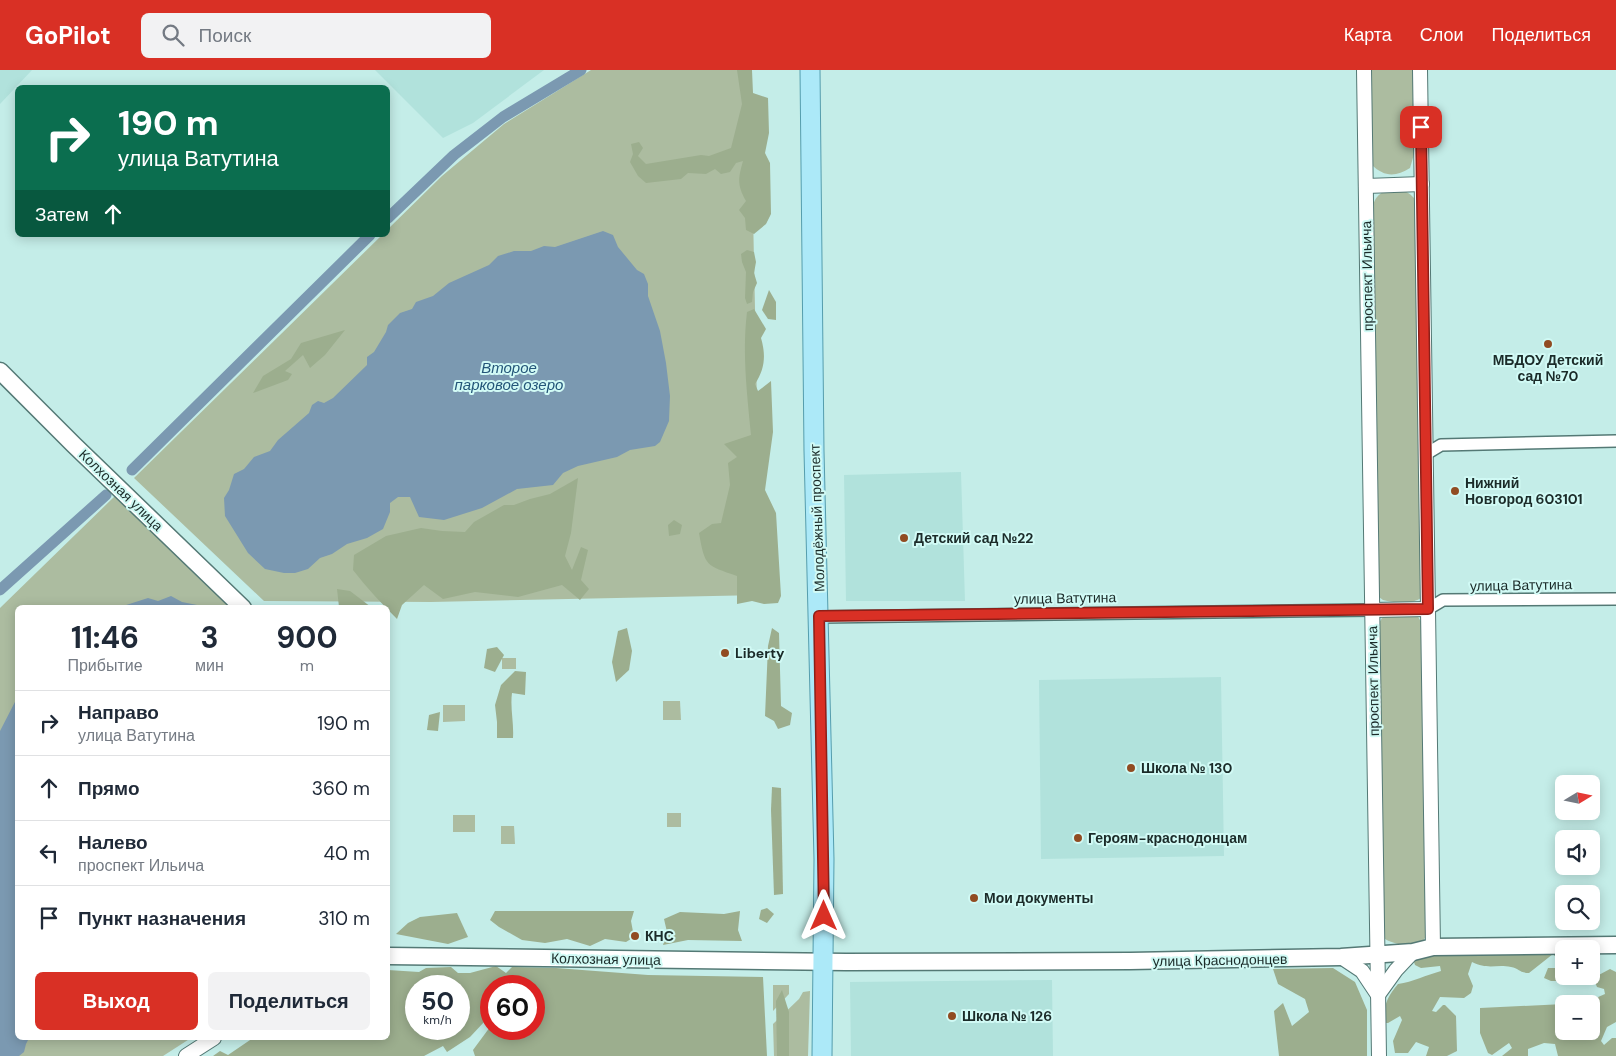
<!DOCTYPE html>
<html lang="ru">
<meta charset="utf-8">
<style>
body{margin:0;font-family:"DM Sans",sans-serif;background:#f2f2f3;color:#1f2937;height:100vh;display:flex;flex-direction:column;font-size:19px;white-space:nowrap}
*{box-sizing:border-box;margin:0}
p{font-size:16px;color:#747a83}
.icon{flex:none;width:28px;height:28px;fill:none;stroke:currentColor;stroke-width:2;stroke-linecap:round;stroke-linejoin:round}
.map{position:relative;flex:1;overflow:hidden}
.drawer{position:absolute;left:15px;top:535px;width:375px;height:435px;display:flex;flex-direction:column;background:#fff;border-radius:8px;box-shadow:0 2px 12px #0003}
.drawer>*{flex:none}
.banner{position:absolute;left:15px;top:15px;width:375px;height:152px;border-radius:8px;box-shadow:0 2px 12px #0003;background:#0b6e4f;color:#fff;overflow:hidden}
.needle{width:32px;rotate:80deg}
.tools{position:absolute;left:1555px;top:705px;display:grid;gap:10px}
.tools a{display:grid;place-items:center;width:45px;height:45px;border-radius:8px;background:#fff;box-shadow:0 2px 12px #0003;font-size:25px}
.speed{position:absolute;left:405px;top:905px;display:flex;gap:10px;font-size:25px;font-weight:700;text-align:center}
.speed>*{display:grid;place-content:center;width:65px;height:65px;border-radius:50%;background:#fff;box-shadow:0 2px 12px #0003;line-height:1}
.speed small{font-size:12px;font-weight:400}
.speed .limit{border:8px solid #d22;background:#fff;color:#111}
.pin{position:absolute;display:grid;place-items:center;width:42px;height:42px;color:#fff;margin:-21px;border-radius:10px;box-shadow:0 2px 8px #0006}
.me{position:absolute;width:55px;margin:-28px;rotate:0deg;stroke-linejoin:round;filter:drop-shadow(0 0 4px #0008)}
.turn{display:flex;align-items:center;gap:18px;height:105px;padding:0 20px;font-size:22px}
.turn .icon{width:65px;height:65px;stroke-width:2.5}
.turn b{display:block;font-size:35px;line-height:42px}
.then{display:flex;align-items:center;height:48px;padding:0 20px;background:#0003;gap:10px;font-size:19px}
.eta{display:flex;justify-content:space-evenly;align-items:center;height:85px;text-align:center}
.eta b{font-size:30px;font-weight:700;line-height:35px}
.button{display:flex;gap:10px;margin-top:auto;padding:10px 20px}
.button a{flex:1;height:58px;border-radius:8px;background:#d93025;color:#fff;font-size:20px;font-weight:700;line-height:58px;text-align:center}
.button a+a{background:#f2f2f3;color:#1f2937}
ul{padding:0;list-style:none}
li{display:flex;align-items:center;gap:15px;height:65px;padding:0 20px;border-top:1px solid #e0e1e3}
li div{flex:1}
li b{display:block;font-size:19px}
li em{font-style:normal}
header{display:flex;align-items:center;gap:30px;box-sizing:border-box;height:70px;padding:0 25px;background:#d93025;color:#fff}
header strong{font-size:24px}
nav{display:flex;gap:28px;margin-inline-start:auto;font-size:18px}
.search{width:350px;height:45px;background:#f2f2f3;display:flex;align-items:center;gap:12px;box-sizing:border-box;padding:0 18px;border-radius:8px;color:#747a83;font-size:19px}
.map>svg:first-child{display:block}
.built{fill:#b1e2dc}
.green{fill:#acbca0}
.forest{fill:#9cae8e;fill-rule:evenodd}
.water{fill:#7b99b1}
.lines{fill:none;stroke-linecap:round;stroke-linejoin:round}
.canal{stroke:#7b99b1;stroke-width:11}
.minor-casing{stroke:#547975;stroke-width:14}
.tertiary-casing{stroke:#547975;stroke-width:16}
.secondary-casing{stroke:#547975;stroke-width:19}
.primary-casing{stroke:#559dad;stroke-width:21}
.minor{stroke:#fff;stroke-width:11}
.tertiary{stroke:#fff;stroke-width:14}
.secondary{stroke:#fff;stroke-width:16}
.primary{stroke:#ace9f8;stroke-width:19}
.route-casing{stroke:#8d1f18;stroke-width:12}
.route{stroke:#d93025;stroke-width:9}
.poi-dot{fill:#914c22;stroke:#d1faf5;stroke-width:2}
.labels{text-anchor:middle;stroke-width:4;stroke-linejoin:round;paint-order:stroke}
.street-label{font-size:14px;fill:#1b2b29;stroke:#d1faf5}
.poi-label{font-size:14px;font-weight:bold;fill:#1b2b29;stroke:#d1faf5;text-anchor:start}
.water-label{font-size:15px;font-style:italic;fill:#245679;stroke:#d1faf5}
</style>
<header>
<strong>GoPilot</strong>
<div class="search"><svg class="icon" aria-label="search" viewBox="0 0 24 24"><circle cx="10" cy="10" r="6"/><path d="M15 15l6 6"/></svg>Поиск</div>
<nav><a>Карта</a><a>Слои</a><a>Поделиться</a></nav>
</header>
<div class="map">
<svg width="1616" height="986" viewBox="0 0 1616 986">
<rect width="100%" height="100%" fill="#c4ede8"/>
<g class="built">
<polygon points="0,0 32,0 0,34"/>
<polygon points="375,0 544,0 473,53 443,68"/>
<polygon points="961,402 965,531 846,531 844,405"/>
<polygon points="1221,607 1224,786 1041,789 1039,610"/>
<polygon points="1052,910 1053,986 851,986 850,912"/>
</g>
<g class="green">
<polygon points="591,0 750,0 761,525 431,532 264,531 134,408 382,165 388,165 388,159 442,106 504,54"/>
<path d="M 1368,0 L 1415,0 L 1415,81 L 1410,98 C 1396,107 1384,107 1372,95 Z"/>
<path d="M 1388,120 C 1403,121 1408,119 1417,132 L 1422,527 C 1413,535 1394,533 1383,530 L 1379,527 L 1377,520 L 1372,140 C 1374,129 1377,124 1388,120 Z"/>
<polygon points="115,426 231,537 18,538 18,968 191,968 163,986 0,986 0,538"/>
<path d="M 1386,545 L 1417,545 L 1423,555 L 1427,860 C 1426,862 1426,865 1425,868 C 1418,879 1392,875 1384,868 L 1379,553 L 1382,548 Z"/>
<rect x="502" y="588" width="14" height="11"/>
<polygon points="663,631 680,631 681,650 663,650"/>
<polygon points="443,635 465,635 465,651 443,652"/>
<rect x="667" y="743" width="14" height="14"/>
<rect x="453" y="745" width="22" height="17"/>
<polygon points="501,756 514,756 515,774 501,774"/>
<polygon points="773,915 789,915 789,924 773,941"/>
<polygon points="810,921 808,986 774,986 773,954 799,929 803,922"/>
</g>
<g class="forest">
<path d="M 737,0 L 752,0 L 753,23 L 768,28 L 769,63 L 765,83 L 770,93 L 771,144 L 766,154 L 754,164 L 746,160 L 745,148 L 739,140 L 746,131 C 737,115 738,109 743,91 L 736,93 L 730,102 L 721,104 L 715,99 L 706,104 L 688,103 L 681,109 L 646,113 L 638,106 L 630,92 L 633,84 L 631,74 L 639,72 L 643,78 L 638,86 L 646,94 L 701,85 L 709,86 L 731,78 L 742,34 Z"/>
<polygon points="747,180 754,182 756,192 754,203 757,213 753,222 752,232 747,234 745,228 746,202 742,192 741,184"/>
<polygon points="769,220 776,232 776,250 768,249 762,240"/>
<path d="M 754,239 L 766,259 L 761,268 C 766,285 765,299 755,314 L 758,321 L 771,311 L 773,362 L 765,420 L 776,443 L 781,526 L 778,533 L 764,534 L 752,531 L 737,534 L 737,506 C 706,495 705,497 699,463 L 712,454 L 721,453 L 730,415 L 728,393 L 737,387 L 724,374 L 751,365 C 747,324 742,283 747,242 Z"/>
<polygon points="345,260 325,285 310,298 303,285 285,301 292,304 288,310 253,323 263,306 291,289 301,273"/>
<path d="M 578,408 L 571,463 L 565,486 L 572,500 L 581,477 L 588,480 L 581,510 L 589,519 L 580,530 L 562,515 L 518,527 L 475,522 L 443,529 L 424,515 L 402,535 L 397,549 C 382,534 367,518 353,500 L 354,485 L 386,466 L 421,458 L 442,461 L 465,462 L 474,452 L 504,435 L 514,435 L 530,429 L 550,424 Z"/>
<polygon points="674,450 682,455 680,464 669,466 668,455"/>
<polygon points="337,519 350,521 371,537 339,537"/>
<polygon points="627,558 632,581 629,600 616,612 612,592 618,561"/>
<polygon points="772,558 779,563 781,636 792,643 790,655 778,659 774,651 765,646 768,576"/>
<polygon points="497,577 504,585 495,602 484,598 487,579"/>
<path d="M 515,601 L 526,602 L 525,625 L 512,623 C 510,638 514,653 513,668 L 497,668 L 497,652 L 495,635 L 501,615 Z"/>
<polygon points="440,642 438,661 427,660 429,645"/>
<polygon points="772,717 781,718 783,824 774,825 771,740"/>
<polygon points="767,838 774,844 767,853 759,849 761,840"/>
<polygon points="495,841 634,841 631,851 634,867 626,872 605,869 590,876 567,869 545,873 522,870 499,857 490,850"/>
<polygon points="740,841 738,860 742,871 688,870 663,875 667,862 664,849 680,842 724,844"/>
<polygon points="457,843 468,867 448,874 396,864 408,853 420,847"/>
<path d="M 1564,880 L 1564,896 L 1553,884 L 1529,903 C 1519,903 1519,898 1511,897 C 1496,894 1488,900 1472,892 L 1468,904 L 1473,916 L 1471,923 L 1464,928 L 1440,927 L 1432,941 L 1436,942 L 1443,935 L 1445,935 L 1456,946 L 1457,981 L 1447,986 L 1426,986 L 1429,977 L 1416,972 L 1408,983 L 1395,983 L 1393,971 L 1402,950 L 1400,946 L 1388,953 L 1385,953 C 1383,936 1387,927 1398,914 C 1413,912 1426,905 1441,901 L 1440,896 L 1421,898 L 1415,895 L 1413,889 L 1421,882 Z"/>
<path d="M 496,896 L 506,903 L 512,897 L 556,898 L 648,905 L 763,907 L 767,986 L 475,986 L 473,980 L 490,957 L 485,951 L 470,967 L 447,982 L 443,976 L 424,986 L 213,986 L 220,981 L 228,985 L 253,968 L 388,968 L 388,900 L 419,902 L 426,898 L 451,897 L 458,903 L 470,903 ZM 416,916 L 459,916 L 459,959 L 416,959 ZM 491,916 L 534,916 L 534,959 L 491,959 Z"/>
<polygon points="1333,898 1355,912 1367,940 1367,986 1279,986 1274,941 1283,933 1292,956 1309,942 1305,929 1278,914 1273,899"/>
<polygon points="1548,898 1564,898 1564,906 1570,906 1570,911 1551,911 1544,908"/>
<polygon points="1610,899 1616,902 1616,952 1607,957 1601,971 1604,975 1612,968 1616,968 1616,986 1558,986 1555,974 1544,973 1528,979 1528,986 1502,986 1512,978 1509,973 1492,985 1488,983 1480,963 1480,938 1564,934 1564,961 1591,961 1591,934 1582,934 1605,924 1604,919 1597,917 1595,912 1595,907"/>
<polygon points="782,920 789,942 789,986 777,986 776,931"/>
</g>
<g class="water">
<polygon points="603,161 613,165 618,177 637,200 644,204 648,214 648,226 660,261 666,293 670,326 669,351 660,372 655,376 630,380 617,387 578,396 563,403 553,415 517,419 482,438 444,450 419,447 410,427 398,427 390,433 390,442 383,459 367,468 347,474 332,484 320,488 308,499 295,503 284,503 265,499 248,483 225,446 224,428 229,420 234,404 244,399 254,387 270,381 278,370 309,343 312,335 318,331 324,333 333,328 367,295 367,287 374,282 386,262 388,255 400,243 412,239 416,232 433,226 449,213 489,195 498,186 514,181 531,181 544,176 555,177"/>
<polygon points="171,526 182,532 197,535 199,537 120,537 148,528 158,531"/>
<polygon points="17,628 18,968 29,968 26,974 24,982 19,986 0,986 0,661"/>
</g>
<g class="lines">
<g class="canal">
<polyline points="388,148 454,85 503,47 581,0"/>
<polyline points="132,400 370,165"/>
<polyline points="0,520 106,425"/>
</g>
<g class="minor-casing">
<g id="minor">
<polyline points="1426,384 1441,375 1616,371"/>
<polyline points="1428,539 1443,530 1616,529"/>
<polyline points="819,547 1372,540"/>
</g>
</g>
<g class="tertiary-casing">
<g id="tertiary">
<polyline points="1364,0 1379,986"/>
<polyline points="1420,0 1433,877"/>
<polyline points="1366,116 1422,114"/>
<polyline points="1372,540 1428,539"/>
<polyline points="1341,887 1362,901 1378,925"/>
<polyline points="1378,925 1396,900 1413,882"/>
<polyline points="186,986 214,968"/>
</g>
</g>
<g class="secondary-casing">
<g id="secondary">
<polyline points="0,301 74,375 243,538"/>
<polyline points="388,886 846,892 1130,891 1341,887 1413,882 1433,877 1616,875"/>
</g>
</g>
<g class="primary-casing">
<polyline id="primary" points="810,0 814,381 824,789 822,986"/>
</g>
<use href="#minor" class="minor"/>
<use href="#tertiary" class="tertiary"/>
<use href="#secondary" class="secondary"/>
<use href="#primary" class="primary"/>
</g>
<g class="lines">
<g class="route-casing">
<polyline id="route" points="824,846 819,546 1428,539 1421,57"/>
</g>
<use href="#route" class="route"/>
</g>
<g class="poi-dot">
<circle cx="1548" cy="274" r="5"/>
<circle cx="1455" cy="421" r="5"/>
<circle cx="904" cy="468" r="5"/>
<circle cx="725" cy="583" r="5"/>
<circle cx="1131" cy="698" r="5"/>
<circle cx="1078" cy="768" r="5"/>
<circle cx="974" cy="828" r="5"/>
<circle cx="635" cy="866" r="5"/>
<circle cx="952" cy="946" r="5"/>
</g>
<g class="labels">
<g class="street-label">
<text transform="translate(1367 206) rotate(-91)" y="5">проспект Ильича</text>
<text transform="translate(121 420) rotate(44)" y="5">Колхозная улица</text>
<text transform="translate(817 448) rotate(-92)" y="5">Молодёжный проспект</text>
<text transform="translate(1521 515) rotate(-1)" y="5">улица Ватутина</text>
<text transform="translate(1065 528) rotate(-1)" y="5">улица Ватутина</text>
<text transform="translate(1373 611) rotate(-91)" y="5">проспект Ильича</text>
<text transform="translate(606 889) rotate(1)" y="5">Колхозная улица</text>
<text transform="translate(1220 890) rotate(-1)" y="5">улица Краснодонцев</text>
</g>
<g class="poi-label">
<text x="1548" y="295" text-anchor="middle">МБДОУ Детский<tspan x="1548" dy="16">сад №70</tspan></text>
<text x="1465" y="418">Нижний<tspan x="1465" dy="16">Новгород 603101</tspan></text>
<text x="914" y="473">Детский сад №22</text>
<text x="735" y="588">Liberty</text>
<text x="1141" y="703">Школа № 130</text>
<text x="1088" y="773">Героям-краснодонцам</text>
<text x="984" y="833">Мои документы</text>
<text x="645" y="871">КНС</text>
<text x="962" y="951">Школа № 126</text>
</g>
<g class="water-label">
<text x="509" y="303">Второе<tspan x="509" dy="17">парковое озеро</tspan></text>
</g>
</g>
</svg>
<div class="tools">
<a><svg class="needle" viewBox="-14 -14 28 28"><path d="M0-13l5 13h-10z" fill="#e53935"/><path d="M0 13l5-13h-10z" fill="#747a83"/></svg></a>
<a><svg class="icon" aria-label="sound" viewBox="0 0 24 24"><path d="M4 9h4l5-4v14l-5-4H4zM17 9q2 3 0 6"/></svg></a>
<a><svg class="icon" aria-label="search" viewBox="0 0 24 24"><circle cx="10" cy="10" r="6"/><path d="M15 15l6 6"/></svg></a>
<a>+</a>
<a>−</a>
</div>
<div class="speed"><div>50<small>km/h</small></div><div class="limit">60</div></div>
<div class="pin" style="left:1421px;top:57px;background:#d93025"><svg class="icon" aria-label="arrive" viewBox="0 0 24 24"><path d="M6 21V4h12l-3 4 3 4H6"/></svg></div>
<svg class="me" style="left:824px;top:846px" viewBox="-20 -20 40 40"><path d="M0-17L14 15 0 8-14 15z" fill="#d93025" stroke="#fff" stroke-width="4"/></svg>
<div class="banner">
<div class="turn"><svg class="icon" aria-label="right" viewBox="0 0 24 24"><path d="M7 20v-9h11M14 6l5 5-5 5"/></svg><div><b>190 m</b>улица Ватутина</div></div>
<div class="then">Затем<svg class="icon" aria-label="ahead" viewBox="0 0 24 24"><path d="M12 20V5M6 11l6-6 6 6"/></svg></div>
</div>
<section class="drawer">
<div class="eta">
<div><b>11:46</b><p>Прибытие</p></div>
<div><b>3</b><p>мин</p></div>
<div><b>900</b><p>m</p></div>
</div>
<ul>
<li><svg class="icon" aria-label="right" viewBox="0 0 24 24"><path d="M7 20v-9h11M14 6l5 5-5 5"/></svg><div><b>Направо</b><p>улица Ватутина</p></div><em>190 m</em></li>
<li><svg class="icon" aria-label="ahead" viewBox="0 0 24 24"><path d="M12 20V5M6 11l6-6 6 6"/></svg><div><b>Прямо</b></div><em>360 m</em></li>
<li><svg class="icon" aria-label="left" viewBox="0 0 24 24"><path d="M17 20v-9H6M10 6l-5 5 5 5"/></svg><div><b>Налево</b><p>проспект Ильича</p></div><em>40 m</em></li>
<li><svg class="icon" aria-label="arrive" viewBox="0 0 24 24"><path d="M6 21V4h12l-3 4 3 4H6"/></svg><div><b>Пункт назначения</b></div><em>310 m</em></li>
</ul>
<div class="button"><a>Выход</a><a>Поделиться</a></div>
</section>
</div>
